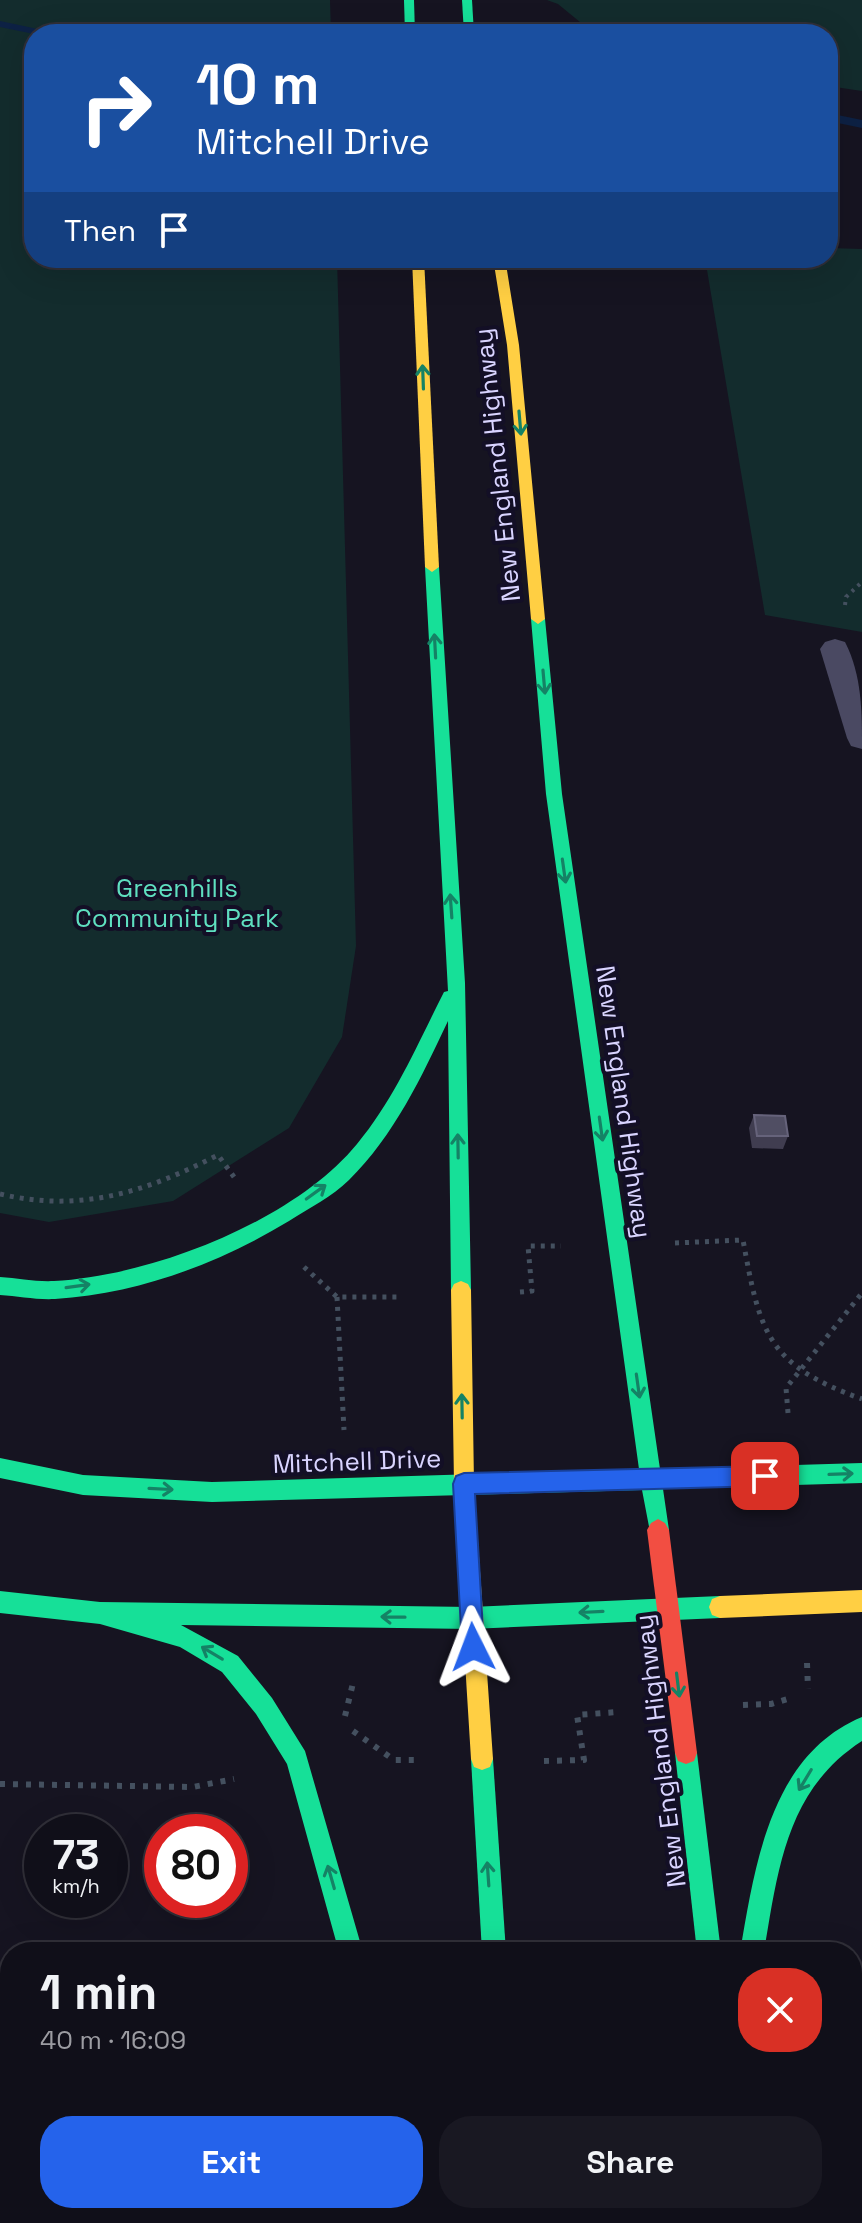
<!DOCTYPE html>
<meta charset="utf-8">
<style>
body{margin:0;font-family:"Space Grotesk",sans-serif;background:#191822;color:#f1f3f6;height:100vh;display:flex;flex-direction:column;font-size:30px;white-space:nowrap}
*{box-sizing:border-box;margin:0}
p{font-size:26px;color:#9c9ca2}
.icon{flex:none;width:44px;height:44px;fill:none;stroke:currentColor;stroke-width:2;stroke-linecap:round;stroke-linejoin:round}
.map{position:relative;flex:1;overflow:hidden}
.sheet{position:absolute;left:0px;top:1942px;width:862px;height:282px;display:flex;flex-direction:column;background:#100f19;border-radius:32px 32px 0 0;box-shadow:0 8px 32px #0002,0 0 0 2px #302f38}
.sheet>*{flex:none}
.guide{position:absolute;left:24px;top:24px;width:814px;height:244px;border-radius:32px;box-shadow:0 8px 32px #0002,0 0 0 2px #302f38;background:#1a4fa0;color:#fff;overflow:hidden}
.speed{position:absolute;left:24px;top:1814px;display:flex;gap:16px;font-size:40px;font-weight:700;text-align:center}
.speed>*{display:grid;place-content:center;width:104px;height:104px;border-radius:50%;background:#100f19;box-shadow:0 8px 32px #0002,0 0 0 2px #302f38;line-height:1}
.speed small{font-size:20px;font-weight:400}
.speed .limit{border:12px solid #d22;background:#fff;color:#111}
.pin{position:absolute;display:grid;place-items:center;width:68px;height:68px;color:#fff;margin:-34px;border-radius:16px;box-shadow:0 4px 12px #0006}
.me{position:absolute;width:88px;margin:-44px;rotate:357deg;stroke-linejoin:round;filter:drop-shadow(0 0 6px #0008)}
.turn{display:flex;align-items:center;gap:28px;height:168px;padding:0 40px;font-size:36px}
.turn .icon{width:104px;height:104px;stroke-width:2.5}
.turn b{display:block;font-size:56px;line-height:68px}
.then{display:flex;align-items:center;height:76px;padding:0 40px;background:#0003;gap:16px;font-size:30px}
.round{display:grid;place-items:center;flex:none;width:84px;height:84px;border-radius:32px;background:#191822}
.headline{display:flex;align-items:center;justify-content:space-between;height:136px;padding:0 40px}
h1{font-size:48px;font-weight:600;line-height:60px}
.action{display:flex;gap:16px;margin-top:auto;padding:16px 40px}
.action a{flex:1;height:92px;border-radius:32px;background:#2563eb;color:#fff;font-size:32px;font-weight:600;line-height:92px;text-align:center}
.action a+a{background:#191822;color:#f1f3f6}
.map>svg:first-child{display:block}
.green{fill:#132c2d}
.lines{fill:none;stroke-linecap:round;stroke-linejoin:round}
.stream{fill:#0d2144;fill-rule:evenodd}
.path-far2{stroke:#44505f;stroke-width:4;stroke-dasharray:3 5;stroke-linecap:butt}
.path-far1{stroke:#44505f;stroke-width:5;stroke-dasharray:4 6;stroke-linecap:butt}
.path{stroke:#44505f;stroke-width:6;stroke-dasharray:5 8;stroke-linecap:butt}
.lane{fill:#4a4962;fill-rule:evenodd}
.fast{fill:#16e098;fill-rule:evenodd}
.slow{fill:#ffcf43;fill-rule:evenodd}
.jam{fill:#f24e42;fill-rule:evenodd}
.wall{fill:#403d50}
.building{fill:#504e63;stroke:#66637b;stroke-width:2}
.oneway{stroke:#158265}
.route{fill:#2563eb;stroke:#184099;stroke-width:2}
.labels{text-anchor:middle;stroke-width:8;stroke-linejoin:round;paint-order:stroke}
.street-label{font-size:26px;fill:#d9d4ff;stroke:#130f26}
.park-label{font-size:26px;fill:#5fe0c0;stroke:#130f26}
</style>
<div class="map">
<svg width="862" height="2223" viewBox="0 0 862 2223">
<rect width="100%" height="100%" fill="#161421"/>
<g class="green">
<polygon points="0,0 330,0 331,34 34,34 34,258 337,258 356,946 342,1037 289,1128 173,1201 49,1222 0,1213"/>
<polygon points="547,0 862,0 862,91 828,86 828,34 607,34 586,27 558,4"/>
<polygon points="828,248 862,249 862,632 765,615 705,258 828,258"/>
</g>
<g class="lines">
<g class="stream">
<polygon points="0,21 52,32 54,34 34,34 0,27"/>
<polygon points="828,113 862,120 862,128 828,121"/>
</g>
<polyline class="path-far2" points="845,605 846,597 862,582"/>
<g class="path-far1">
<path d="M 0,1194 C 82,1213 145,1192 218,1155 L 234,1177"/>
<path d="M 675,1243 L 743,1240 C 760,1333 767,1365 862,1399"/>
<polyline points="304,1267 337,1297 402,1297"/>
<polyline points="520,1292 532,1291 528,1246 561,1246"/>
<polyline points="337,1297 344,1430"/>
<polyline points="788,1413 786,1388 862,1293"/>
</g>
<g class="path">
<polyline points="807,1663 808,1689"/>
<polyline points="743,1705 771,1704 788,1699"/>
<polyline points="345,1716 354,1679"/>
<polyline points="353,1731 394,1760 418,1760"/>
<polyline points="544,1761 584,1760 577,1715 617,1712"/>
<polyline points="0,1784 193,1787 234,1779"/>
</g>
<path class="lane" d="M 835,639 L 845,642 C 862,675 862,712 862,749 L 851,746 L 847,738 L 820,649 L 825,642 Z"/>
<g class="fast">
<polygon points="404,0 414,0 415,34 405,34"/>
<polygon points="462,0 472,0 474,34 464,34"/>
<path d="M 432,562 L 439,567 L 465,983 L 471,1290 L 468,1296 L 461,1299 L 454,1296 L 451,1290 L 448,1021 C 422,1076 394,1136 349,1180 C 332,1197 309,1208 289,1221 C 218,1264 137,1294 55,1299 C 36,1300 18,1296 0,1295 L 0,1277 C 18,1278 36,1282 54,1281 C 152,1276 294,1221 357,1144 C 395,1098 417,1045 444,992 L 448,991 L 425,567 Z"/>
<polygon points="538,614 545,619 562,794 660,1469 862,1463 862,1483 663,1489 669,1530 665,1537 658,1541 651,1537 642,1490 212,1502 83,1495 0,1478 0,1458 83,1475 212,1482 639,1469 546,794 531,619"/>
<polygon points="0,1591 100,1602 471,1607 720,1596 728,1599 731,1607 728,1615 720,1618 471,1629 181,1625 238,1656 272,1698 305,1751 363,1952 339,1952 287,1764 256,1714 222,1672 180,1647 100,1624 0,1613"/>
<path d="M 862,1717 L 862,1741 C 786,1790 778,1870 764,1952 L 740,1952 C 755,1866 770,1755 862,1717 Z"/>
<polygon points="686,1742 694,1745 697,1753 721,1952 697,1952 675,1753 678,1745"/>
<polygon points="482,1748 490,1751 493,1759 506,1952 482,1952 471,1759 474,1751"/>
<rect x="379" y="2214" width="26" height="9"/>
<polygon points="499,2214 525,2214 526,2223 500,2223"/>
</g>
<g class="slow">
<polygon points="412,258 424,258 439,567 432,572 425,567"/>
<polygon points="493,258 505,258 519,345 545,619 538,624 531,619 507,345"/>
<polygon points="461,1281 468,1284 471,1290 474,1484 493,1759 490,1767 482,1770 474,1767 471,1759 454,1484 451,1290 454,1284"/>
<polygon points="862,1590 862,1612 720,1618 712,1615 709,1607 712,1599 720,1596"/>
</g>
<g class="jam">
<polygon points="658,1519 665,1523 669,1530 697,1753 694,1761 686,1764 678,1761 675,1753 647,1530 651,1523"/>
<polygon points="725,2214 751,2214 752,2223 726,2223"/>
</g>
</g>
<polygon class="wall" points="754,1115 788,1136 783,1149 752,1148 749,1128"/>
<polygon class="building" points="754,1115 785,1116 788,1136 757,1136"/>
<defs><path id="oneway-shaft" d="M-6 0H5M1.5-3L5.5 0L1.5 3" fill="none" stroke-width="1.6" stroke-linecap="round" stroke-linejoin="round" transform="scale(2)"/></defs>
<g class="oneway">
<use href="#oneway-shaft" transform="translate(423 377) rotate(-92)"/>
<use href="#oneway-shaft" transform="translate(520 423) rotate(85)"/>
<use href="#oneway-shaft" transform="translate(435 646) rotate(-93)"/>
<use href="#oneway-shaft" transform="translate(544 682) rotate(85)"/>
<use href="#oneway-shaft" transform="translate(564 871) rotate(82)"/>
<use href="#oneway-shaft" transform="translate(451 906) rotate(-94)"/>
<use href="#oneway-shaft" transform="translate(601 1129) rotate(82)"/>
<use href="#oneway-shaft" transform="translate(458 1146) rotate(-91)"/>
<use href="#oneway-shaft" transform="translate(316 1192) rotate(-36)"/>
<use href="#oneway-shaft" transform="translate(78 1286) rotate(-8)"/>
<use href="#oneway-shaft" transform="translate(638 1386) rotate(82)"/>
<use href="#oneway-shaft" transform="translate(462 1406) rotate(-91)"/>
<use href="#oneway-shaft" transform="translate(841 1474) rotate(-2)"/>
<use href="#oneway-shaft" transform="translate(161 1489) rotate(3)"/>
<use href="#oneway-shaft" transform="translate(591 1612) rotate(177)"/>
<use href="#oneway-shaft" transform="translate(393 1617) rotate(-179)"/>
<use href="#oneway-shaft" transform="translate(212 1653) rotate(-149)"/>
<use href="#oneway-shaft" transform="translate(678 1685) rotate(83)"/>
<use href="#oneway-shaft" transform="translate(805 1780) rotate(121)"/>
<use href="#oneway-shaft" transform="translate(488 1874) rotate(-94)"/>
<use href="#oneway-shaft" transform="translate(331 1877) rotate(-106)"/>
</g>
<polygon class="route" points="765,1466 772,1469 775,1476 772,1483 765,1486 475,1494 484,1647 481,1655 473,1658 465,1655 462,1647 453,1484 456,1476 464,1473"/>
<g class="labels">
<g class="street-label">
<text transform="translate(497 465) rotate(-96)" y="9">New England Highway</text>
<text transform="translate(624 1102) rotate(82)" y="9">New England Highway</text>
<text transform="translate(357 1461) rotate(-2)" y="9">Mitchell Drive</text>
<text transform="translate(660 1751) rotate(-97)" y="9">New England Highway</text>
</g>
<g class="park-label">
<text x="177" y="897">Greenhills<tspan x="177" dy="30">Community Park</tspan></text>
</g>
</g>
</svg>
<div class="speed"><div>73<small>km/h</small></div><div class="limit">80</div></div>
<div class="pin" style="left:765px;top:1476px;background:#d93025"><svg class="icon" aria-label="arrive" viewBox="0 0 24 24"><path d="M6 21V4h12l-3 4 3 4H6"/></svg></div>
<svg class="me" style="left:473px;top:1647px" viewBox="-20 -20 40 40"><path d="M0-17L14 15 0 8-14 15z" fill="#2563eb" stroke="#fff" stroke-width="4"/></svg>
<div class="guide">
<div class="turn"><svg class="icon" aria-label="right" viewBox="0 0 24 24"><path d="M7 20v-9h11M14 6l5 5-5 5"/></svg><div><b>10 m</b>Mitchell Drive</div></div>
<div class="then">Then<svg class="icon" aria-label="arrive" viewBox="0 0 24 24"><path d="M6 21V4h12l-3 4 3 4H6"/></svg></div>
</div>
<section class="sheet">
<div class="headline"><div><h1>1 min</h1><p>40 m · 16:09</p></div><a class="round" style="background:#d93025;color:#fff"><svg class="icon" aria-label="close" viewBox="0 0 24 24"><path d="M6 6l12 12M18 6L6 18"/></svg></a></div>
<div class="action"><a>Exit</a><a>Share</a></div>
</section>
</div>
